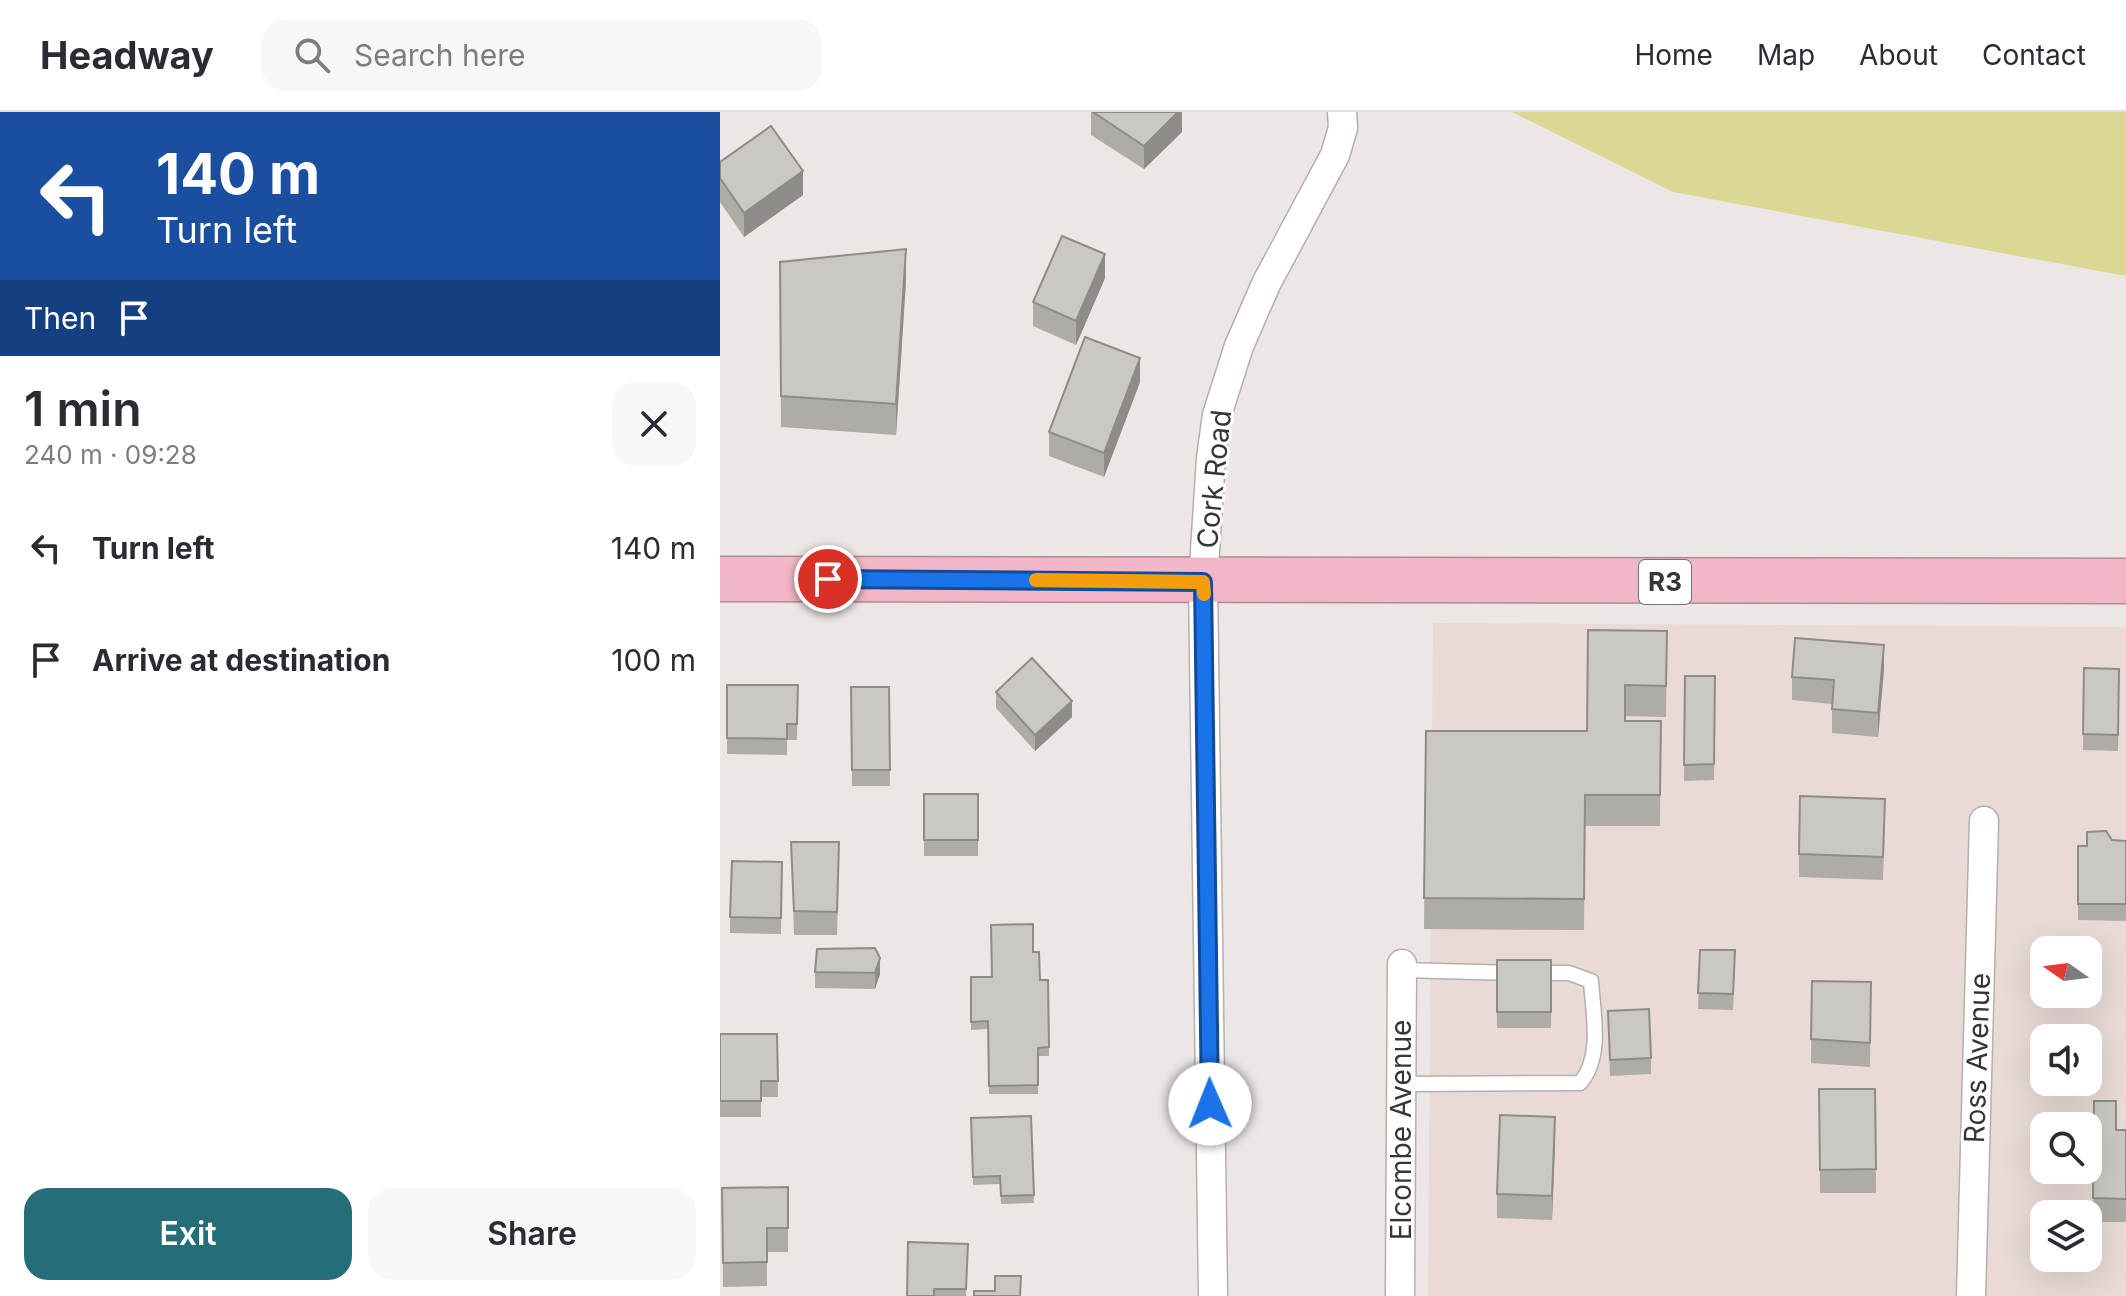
<!DOCTYPE html>
<meta charset="utf-8">
<style>
body{margin:0;font-family:Inter,sans-serif;background:#f7f7f7;color:#2b2b33;height:100vh;display:flex;flex-direction:column;font-size:30px;white-space:nowrap}
*{box-sizing:border-box;margin:0}
p{font-size:26px;color:#7c7c81}
.icon{flex:none;width:44px;height:44px;fill:none;stroke:currentColor;stroke-width:2;stroke-linecap:round;stroke-linejoin:round}
.map{position:relative;flex:1;overflow:hidden}
.drawer{display:flex;flex-direction:column;background:#fff;width:720px}
.drawer>*{flex:none}
.hud{background:#1a4fa0;color:#fff;overflow:hidden}
.needle{width:52px;rotate:284deg}
.fabs{position:absolute;left:1310px;top:824px;display:grid;gap:16px}
.fabs a{display:grid;place-items:center;width:72px;height:72px;border-radius:16px;background:#fff;box-shadow:0 8px 32px #0002;font-size:40px}
.pin{position:absolute;display:grid;place-items:center;width:68px;height:68px;color:#fff;margin:-34px;border:4px solid #fff;border-radius:50%;box-shadow:0 2px 8px #0007}
.me{position:absolute;width:88px;margin:-44px;rotate:359deg;stroke-linejoin:round;filter:drop-shadow(0 0 6px #0008)}
.turn{display:flex;align-items:center;gap:28px;height:168px;padding:0 24px;font-size:36px}
.turn .icon{width:104px;height:104px;stroke-width:2.5}
.turn b{display:block;font-size:56px;line-height:68px}
.then{display:flex;align-items:center;height:76px;padding:0 24px;background:#0003;gap:16px;font-size:30px}
.round{display:grid;place-items:center;flex:none;width:84px;height:84px;border-radius:24px;background:#f7f7f7}
.headline{display:flex;align-items:center;justify-content:space-between;height:136px;padding:0 24px}
h1{font-size:48px;font-weight:600;line-height:60px}
.action{display:flex;gap:16px;margin-top:auto;padding:16px 24px}
.action a{flex:1;height:92px;border-radius:24px;background:#256d79;color:#fff;font-size:32px;font-weight:600;line-height:92px;text-align:center}
.action a+a{background:#f7f7f7;color:#2b2b33}
ul{padding:0;list-style:none}
li{display:flex;align-items:center;gap:24px;height:112px;padding:0 24px}
li div{flex:1}
li b{display:block;font-size:30px}
li em{font-style:normal}
header{display:flex;align-items:center;gap:48px;box-sizing:border-box;height:112px;padding:0 40px;background:#fff;border-bottom:2px solid #e1e1e2}
header strong{font-size:38px}
nav{display:flex;gap:44px;margin-inline-start:auto;font-size:28px}
.search{width:560px;height:72px;background:#f7f7f7;display:flex;align-items:center;gap:20px;box-sizing:border-box;padding:0 28px;border-radius:24px;color:#7c7c81;font-size:30px}
main{display:flex;flex:1;min-height:0}
.map>svg:first-child{display:block}
.built{fill:#e9dad5;fill-rule:evenodd}
.green{fill:#dbd893}
.lines{fill:none;stroke-linecap:round;stroke-linejoin:round}
.lane-casing{stroke:#b5afae;stroke-width:17}
.street-casing{stroke:#b5afae;stroke-width:31}
.highway-casing{stroke:#b18a93;stroke-width:47}
.lane{stroke:#fff;stroke-width:14}
.street{stroke:#fff;stroke-width:28}
.highway{stroke:#f2b7c6;stroke-width:44}
.wall{fill:#afaba7}
.shaded-wall{fill:#8e8b88}
.building{fill:#cbc7c2;stroke:#8e8b88;stroke-width:2}
.route-casing{stroke:#114b97;stroke-width:20}
.route{stroke:#1a73e8;stroke-width:14}
.slow{stroke:#f59e0b;stroke-width:14}
.labels{text-anchor:middle;stroke-width:6;stroke-linejoin:round;paint-order:stroke}
.shield{fill:#fff;stroke:#747272;stroke-width:2}
.shield-label{font-size:26px;font-weight:bold;fill:#383535}
.street-label{font-size:28px;fill:#383535;stroke:#fff}
</style>
<header>
<strong>Headway</strong>
<div class="search"><svg class="icon" aria-label="search" viewBox="0 0 24 24"><circle cx="10" cy="10" r="6"/><path d="M15 15l6 6"/></svg>Search here</div>
<nav><a>Home</a><a>Map</a><a>About</a><a>Contact</a></nav>
</header>
<main>
<section class="drawer">
<div class="hud">
<div class="turn"><svg class="icon" aria-label="left" viewBox="0 0 24 24"><path d="M17 20v-9H6M10 6l-5 5 5 5"/></svg><div><b>140 m</b>Turn left</div></div>
<div class="then">Then<svg class="icon" aria-label="arrive" viewBox="0 0 24 24"><path d="M6 21V4h12l-3 4 3 4H6"/></svg></div>
</div>
<div class="headline"><div><h1>1 min</h1><p>240 m · 09:28</p></div><a class="round"><svg class="icon" aria-label="close" viewBox="0 0 24 24"><path d="M6 6l12 12M18 6L6 18"/></svg></a></div>
<ul>
<li><svg class="icon" aria-label="left" viewBox="0 0 24 24"><path d="M17 20v-9H6M10 6l-5 5 5 5"/></svg><div><b>Turn left</b></div><em>140 m</em></li>
<li><svg class="icon" aria-label="arrive" viewBox="0 0 24 24"><path d="M6 21V4h12l-3 4 3 4H6"/></svg><div><b>Arrive at destination</b></div><em>100 m</em></li>
</ul>
<div class="action"><a>Exit</a><a>Share</a></div>
</section>
<div class="map">
<svg width="1406" height="1184" viewBox="0 0 1406 1184">
<rect width="100%" height="100%" fill="#ece6e4"/>
<path class="built" d="M 713,511 L 1406,515 L 1406,1184 L 708,1184 ZM 1324,838 L 1368,838 L 1368,882 L 1324,882 ZM 1324,926 L 1368,926 L 1368,970 L 1324,970 ZM 1324,1014 L 1368,1014 L 1368,1058 L 1324,1058 ZM 1324,1102 L 1368,1102 L 1368,1146 L 1324,1146 Z"/>
<polygon class="green" points="792,0 1406,0 1406,164 953,80"/>
<g class="lines">
<g class="lane-casing">
<g id="lane">
<polyline points="682,858 794,861"/>
<path d="M 681,972 L 860,971 C 883,945 873,901 871,869 L 849,861 L 815,861"/>
</g>
</g>
<g class="street-casing">
<g id="street">
<polyline points="493,1184 483,470 491,346 497,303 519,234 546,172 615,43 623,16 622,0"/>
<polyline points="680,1184 682,852"/>
<polyline points="1251,1184 1264,709"/>
</g>
</g>
<g class="highway-casing">
<polyline id="highway" points="0,467 1406,469"/>
</g>
<use href="#lane" class="lane"/>
<use href="#street" class="street"/>
<use href="#highway" class="highway"/>
</g>
<g class="wall">
<polygon points="371,0 462,0 462,20 424,57 371,23"/>
<polygon points="0,50 83,83 24,125 0,90"/>
<polygon points="60,150 186,168 176,323 61,315"/>
<polygon points="385,166 356,233 313,214 313,190"/>
<polygon points="420,270 384,365 329,344 329,320"/>
<polygon points="947,519 946,605 905,604 905,609 941,609 940,714 865,714 864,818 704,817 706,619 867,619"/>
<polygon points="1364,556 1399,557 1398,639 1363,638"/>
<polygon points="1164,557 1158,625 1112,621 1112,592 1072,588 1072,565"/>
<polygon points="965,564 995,564 994,668 964,669"/>
<polygon points="7,573 78,573 77,628 67,628 67,643 7,642"/>
<polygon points="131,575 169,575 170,674 132,674"/>
<polygon points="276,580 352,605 315,639 276,596"/>
<rect x="204" y="682" width="54" height="62"/>
<polygon points="1165,711 1163,768 1079,765 1079,742"/>
<polygon points="1392,728 1406,729 1406,809 1358,808 1358,734 1367,734"/>
<polygon points="71,730 119,753 117,823 74,823"/>
<polygon points="62,750 61,822 10,821 10,805"/>
<polygon points="980,838 1015,854 1013,898 978,897"/>
<polygon points="313,840 320,868 328,868 329,944 318,944 318,982 269,982 268,917 251,918 251,865 272,865"/>
<rect x="777" y="848" width="54" height="68"/>
<polygon points="95,860 160,862 155,877 95,876"/>
<polygon points="1092,869 1151,870 1150,955 1091,951"/>
<polygon points="888,899 931,946 931,962 890,964"/>
<polygon points="0,922 57,922 58,985 41,985 41,1005 0,1005"/>
<polygon points="1099,977 1155,977 1156,1081 1100,1081"/>
<polygon points="1374,989 1396,1018 1406,1018 1406,1110 1373,1110"/>
<polygon points="311,1004 314,1091 281,1092 280,1072 253,1073 251,1006"/>
<polygon points="835,1028 832,1108 777,1106 777,1082"/>
<polygon points="68,1075 68,1140 47,1140 47,1174 3,1175 2,1076"/>
<polygon points="248,1132 246,1184 187,1184"/>
</g>
<g class="shaded-wall">
<polygon points="458,0 462,0 462,20 424,57 424,34"/>
<polygon points="83,59 83,83 24,125 24,101"/>
<polygon points="186,137 186,168 176,323 176,292"/>
<polygon points="385,142 385,166 356,233 356,209"/>
<polygon points="420,246 420,270 384,365 384,341"/>
<polygon points="1164,533 1164,557 1158,625 1158,601"/>
<polygon points="352,589 352,605 315,639 315,623"/>
<polygon points="160,846 160,862 155,877 155,861"/>
<polygon points="835,1005 835,1028 832,1108 832,1084"/>
</g>
<g class="building">
<polygon points="373,0 458,0 424,34"/>
<polygon points="51,14 83,59 24,101 0,66 0,50"/>
<polygon points="342,124 385,142 356,209 313,190"/>
<polygon points="186,137 176,292 61,284 60,150"/>
<polygon points="365,225 420,246 384,341 329,320"/>
<polygon points="868,518 947,519 946,574 905,573 905,609 941,609 940,683 865,683 864,787 704,786 706,619 867,619"/>
<polygon points="1075,526 1164,533 1158,601 1112,597 1114,568 1072,565"/>
<polygon points="312,546 352,589 315,623 276,580"/>
<polygon points="1364,556 1399,557 1398,623 1363,622"/>
<polygon points="965,564 995,564 994,652 964,653"/>
<polygon points="7,573 78,573 77,612 67,612 67,627 7,626"/>
<polygon points="131,575 169,575 170,658 132,658"/>
<rect x="204" y="682" width="54" height="46"/>
<polygon points="1080,684 1165,687 1163,745 1079,742"/>
<polygon points="1386,719 1392,728 1406,729 1406,792 1358,792 1358,734 1367,734 1367,720"/>
<polygon points="71,730 119,730 117,800 74,799"/>
<polygon points="12,749 62,750 61,806 10,805"/>
<polygon points="313,812 313,840 319,840 320,868 328,868 329,935 318,936 318,973 269,974 268,909 251,910 251,865 272,865 271,813"/>
<polygon points="155,836 160,846 155,861 95,860 97,837"/>
<polygon points="980,838 1015,838 1013,882 978,881"/>
<rect x="777" y="848" width="54" height="52"/>
<polygon points="1092,869 1151,870 1150,931 1091,927"/>
<polygon points="929,897 931,946 890,948 888,899"/>
<polygon points="0,922 57,922 58,969 41,969 41,989 0,989"/>
<polygon points="1099,977 1155,977 1156,1057 1100,1058"/>
<polygon points="1374,989 1396,989 1396,1018 1406,1018 1406,1087 1373,1086"/>
<polygon points="780,1003 835,1005 832,1084 777,1082"/>
<polygon points="311,1004 314,1083 281,1084 280,1064 253,1065 251,1006"/>
<polygon points="68,1075 68,1116 47,1116 47,1150 3,1151 2,1076"/>
<polygon points="188,1130 248,1132 246,1177 214,1177 214,1184 187,1184"/>
<polygon points="275,1164 301,1164 300,1184 254,1184 254,1179 275,1179"/>
</g>
<g class="lines">
<g class="route-casing">
<polyline id="route" points="108,467 483,470 490,992"/>
</g>
<use href="#route" class="route"/>
<polyline class="slow" points="316,468 483,470 484,482"/>
</g>
<g class="labels">
<rect class="shield" x="919" y="448" width="52" height="44" rx="6"/>
<g class="shield-label">
<text x="945" y="479">R3</text>
</g>
<g class="street-label">
<text transform="translate(494 367) rotate(-84)" y="10">Cork Road</text>
<text transform="translate(1257 946) rotate(-88)" y="10">Ross Avenue</text>
<text transform="translate(681 1018) rotate(-90)" y="10">Elcombe Avenue</text>
</g>
</g>
</svg>
<div class="fabs">
<a><svg class="needle" viewBox="-14 -14 28 28"><path d="M0-13l5 13h-10z" fill="#e53935"/><path d="M0 13l5-13h-10z" fill="#7c7c81"/></svg></a>
<a><svg class="icon" aria-label="sound" viewBox="0 0 24 24"><path d="M4 9h4l5-4v14l-5-4H4zM17 9q2 3 0 6"/></svg></a>
<a><svg class="icon" aria-label="search" viewBox="0 0 24 24"><circle cx="10" cy="10" r="6"/><path d="M15 15l6 6"/></svg></a>
<a><svg class="icon" aria-label="layers" viewBox="0 0 24 24"><path d="M12 4l9 5-9 5-9-5zM3 14l9 5 9-5"/></svg></a>
</div>
<div class="pin" style="left:108px;top:467px;background:#d93025"><svg class="icon" aria-label="arrive" viewBox="0 0 24 24"><path d="M6 21V4h12l-3 4 3 4H6"/></svg></div>
<svg class="me" style="left:490px;top:992px" viewBox="-20 -20 40 40"><circle r="19" fill="#fff"/><path d="M0-13L10 11 0 6-10 11z" fill="#1a73e8"/></svg>
</div>
</main>
